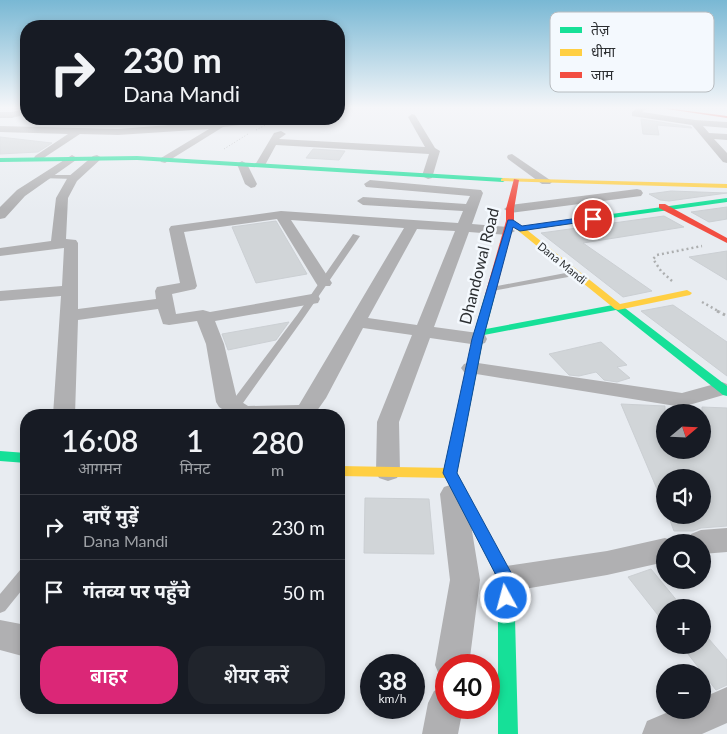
<!DOCTYPE html>
<html lang="hi">
<meta charset="utf-8">
<style>
body{margin:0;font-family:Lato,"Noto Sans Devanagari",sans-serif;background:#20242c;color:#f1f3f6;height:100vh;display:flex;flex-direction:column;font-size:19px;white-space:nowrap}
*{box-sizing:border-box;margin:0}
p{font-size:16px;color:#9ea1a6}
.icon{flex:none;width:28px;height:28px;fill:none;stroke:currentColor;stroke-width:2;stroke-linecap:round;stroke-linejoin:round}
.map{position:relative;flex:1;overflow:hidden}
.details{position:absolute;left:20px;top:409px;width:325px;height:305px;display:flex;flex-direction:column;background:#171b24;border-radius:20px;box-shadow:0 2px 8px #0003}
.details>*{flex:none}
.hud{position:absolute;left:20px;top:20px;width:325px;height:105px;border-radius:20px;box-shadow:0 2px 8px #0003;background:#171b24;color:#f1f3f6;overflow:hidden}
.needle{width:32px;rotate:71deg}
.buttons{position:absolute;left:656px;top:404px;display:grid;gap:10px}
.buttons a{display:grid;place-items:center;width:55px;height:55px;border-radius:50%;background:#171b24;box-shadow:0 2px 8px #0003;font-size:25px}
.speed{position:absolute;left:360px;top:654px;display:flex;gap:10px;font-size:25px;font-weight:700;text-align:center}
.speed>*{display:grid;place-content:center;width:65px;height:65px;border-radius:50%;background:#171b24;box-shadow:0 2px 8px #0003;line-height:1}
.speed small{font-size:12px;font-weight:400}
.speed .limit{border:8px solid #d22;background:#fff;color:#111}
.pin{position:absolute;display:grid;place-items:center;width:42px;height:42px;color:#fff;margin:-21px;border:2px solid #fff;border-radius:50%;box-shadow:0 1px 5px #0007}
.me{position:absolute;width:55px;margin:-28px;rotate:353deg;stroke-linejoin:round;filter:drop-shadow(0 0 4px #0008)}
.turn{display:flex;align-items:center;gap:18px;height:105px;padding:0 20px;font-size:22px}
.turn .icon{width:65px;height:65px;stroke-width:2.5}
.turn b{display:block;font-size:35px;line-height:42px}
.eta{display:flex;justify-content:space-evenly;align-items:center;height:85px;text-align:center}
.eta b{font-size:30px;font-weight:600;line-height:35px}
.primary-button{display:flex;gap:10px;margin-top:auto;padding:10px 20px}
.primary-button a{flex:1;height:58px;border-radius:20px;background:#db2777;color:#fff;font-size:20px;font-weight:600;line-height:58px;text-align:center}
.primary-button a+a{background:#20242c;color:#f1f3f6}
ul{padding:0;list-style:none}
li{display:flex;align-items:center;gap:15px;height:65px;padding:0 20px;border-top:1px solid #363941}
li div{flex:1}
li b{display:block;font-size:19px}
li em{font-style:normal}
.map>svg:first-child{display:block}
.building{fill:#d1d5d8;stroke:#cbcfd3}
.lines{fill:none;stroke-linecap:round;stroke-linejoin:round}
.path-far2{stroke:#adafb0;stroke-width:1;stroke-dasharray:1 2;stroke-linecap:butt}
.path-far1{stroke:#adafb0;stroke-width:2.5;stroke-dasharray:2 3;stroke-linecap:butt}
.path{stroke:#adafb0;stroke-width:3;stroke-dasharray:2.5 4;stroke-linecap:butt}
.lane{fill:#b0b0b2;fill-rule:evenodd}
.street{fill:#b0b0b2;fill-rule:evenodd}
.fast{fill:#16e098;fill-rule:evenodd}
.slow{fill:#ffcf43;fill-rule:evenodd}
.jam{fill:#f24e42;fill-rule:evenodd}
.route{fill:#1a73e8;stroke:#114b97}
.labels{text-anchor:middle;stroke-width:5;stroke-linejoin:round;paint-order:stroke}
.far-street-label{font-size:11px;fill:#2b2e31;stroke:#f4f9fe}
.near-street-label{font-size:16px;fill:#2b2e31;stroke:#f4f9fe}
.key{fill:#f4f9fe;stroke:#b8bcc0;stroke-width:1}
.key-label{font-size:14px;fill:#2b2e31}
</style>
<div class="map">
<svg width="727" height="734" viewBox="0 0 727 734">
<rect width="100%" height="100%" fill="#e8ecf1"/>
<g class="building">
<polygon points="641,119 691,127 692,128 657,125 659,135 643,134"/>
<polygon points="0,137 52,143 38,152 0,154"/>
<polygon points="313,149 345,151 339,160 306,158"/>
<polygon points="671,191 727,193 669,201 660,200 649,194"/>
<polygon points="727,207 727,219 709,222 691,212"/>
<polygon points="664,216 684,227 583,243 652,291 623,297 541,233"/>
<polygon points="276,221 307,274 256,283 232,227"/>
<polygon points="727,251 727,280 689,257"/>
<polygon points="673,305 727,342 727,376 641,311"/>
<polygon points="289,322 276,340 228,350 222,334"/>
<polygon points="601,342 627,365 617,367 630,378 617,382 604,380 596,372 579,376 569,375 549,354"/>
<polygon points="621,404 665,406 665,450 702,450 702,407 727,408 727,526 701,528 693,531 674,531 668,515 702,515 702,478 665,478 665,508"/>
<polygon points="365,498 429,499 434,554 364,553"/>
<polygon points="651,569 683,608 665,608 665,624 628,577"/>
<polygon points="702,631 727,660 727,685 716,690 681,645 702,645"/>
</g>
<g class="lines">
<g class="path-far2">
<polyline points="256,130 277,119"/>
<polyline points="224,149 248,134"/>
</g>
<g class="path-far1">
<polyline points="672,281 661,271 653,259 657,255 702,246"/>
<polyline points="702,302 720,312"/>
</g>
<polyline class="path" points="717,311 727,316"/>
<g class="lane">
<polygon points="42,175 74,175 77,177 74,179 40,178 40,176"/>
<polygon points="353,234 360,236 303,319 238,410 230,410 229,407 230,404 297,315"/>
<polygon points="576,271 580,273 579,275 492,291 488,289 492,287"/>
<polygon points="26,568 26,585 5,611 0,613 0,594 21,569"/>
</g>
<g class="street">
<polygon points="26,108 26,114 12,118 0,118 0,112 12,112"/>
<polygon points="638,108 647,108 642,112 695,120 727,122 727,128 703,126 709,133 727,134 727,140 714,139 727,153 727,163 723,162 692,125 632,116 632,112"/>
<polygon points="412,114 415,115 435,148 440,151 432,178 428,179 422,176 429,154 276,145 264,167 256,167 255,165 274,133 281,131 286,134 279,139 425,147 408,117"/>
<polygon points="246,119 249,120 249,124 223,127 165,163 161,162 160,160 161,158 209,129 118,135 80,134 39,161 35,160 34,158 35,156 68,134 0,132 0,126 118,129"/>
<polygon points="512,154 550,180 552,182 550,184 542,184 508,159 507,157 508,155"/>
<polygon points="72,155 77,158 76,160 25,196 5,218 0,219 0,207 17,190"/>
<path d="M 97,155 L 102,158 L 77,181 L 68,198 L 66,239 L 76,240 L 78,243 L 78,309 L 156,299 L 155,291 L 157,287 L 180,283 L 169,229 L 171,226 L 281,211 L 458,223 L 463,211 L 363,205 L 357,201 L 363,197 L 466,204 L 470,196 L 366,187 L 364,184 L 370,180 L 481,190 L 483,193 L 472,224 L 508,227 L 515,231 L 508,235 L 469,232 L 434,327 L 478,333 L 485,335 L 487,339 L 485,343 L 478,345 L 430,338 L 399,422 L 400,472 L 397,478 L 388,481 L 379,478 L 376,472 L 377,422 L 412,335 L 363,328 L 326,398 L 314,415 L 231,415 L 219,407 L 216,402 L 206,344 L 197,321 L 169,325 L 163,324 L 158,309 L 78,320 L 75,415 L 53,415 L 61,296 L 0,301 L 0,291 L 62,286 L 64,248 L 0,256 L 0,248 L 51,241 L 56,198 L 68,177 L 93,156 ZM 277,219 L 316,283 L 318,286 L 330,286 L 332,283 L 291,220 L 404,228 L 299,405 L 248,406 L 237,399 L 224,344 L 215,321 L 312,304 L 318,303 L 320,299 L 318,295 L 312,294 L 210,312 L 203,310 L 176,314 L 172,294 L 195,289 L 197,286 L 184,232 ZM 417,229 L 455,231 L 417,325 L 368,318 Z"/>
<polygon points="242,161 247,164 257,184 255,187 251,188 245,184 237,164"/>
<polygon points="637,189 641,190 643,193 641,196 510,213 504,209 510,205"/>
<polygon points="471,362 682,393 722,382 727,384 727,394 682,407 464,372 461,368 464,364"/>
<polygon points="453,484 462,487 466,494 480,580 469,665 446,665 446,679 440,677 435,665 450,580 440,494 444,487"/>
<polygon points="727,528 727,552 702,554 702,542 687,542 691,534 701,530"/>
<polygon points="665,538 675,542 665,542 665,562 607,575 506,592 496,588 491,579 496,570 506,566 607,551"/>
<polygon points="0,620 26,625 26,657 0,650"/>
<polygon points="446,686 446,708 463,708 458,734 422,734 428,703 434,691"/>
<polygon points="727,687 727,723 702,734 642,734 647,721 673,710 702,710 702,698"/>
</g>
<g class="fast">
<polygon points="137,156 503,178 506,180 503,182 137,160 0,162 0,158"/>
<polygon points="727,198 727,202 590,221 586,219 590,217"/>
<polygon points="490,292 495,295 486,329 618,304 621,305 727,386 727,396 723,395 616,310 484,335 457,473 514,579 518,734 498,734 498,579 443,473 474,333 485,295"/>
<polygon points="0,451 26,453 26,463 0,461"/>
</g>
<g class="slow">
<polygon points="503,178 727,184 727,188 501,181 501,179"/>
<polygon points="590,217 594,219 593,221 527,230 620,304 687,290 692,293 690,295 618,310 615,309 516,229 520,227"/>
<polygon points="339,466 450,468 455,469 457,473 455,477 450,478 339,476"/>
</g>
<g class="jam">
<polygon points="665,108 727,116 727,118 667,109"/>
<polygon points="514,179 519,180 514,209 514,221 495,295 490,298 485,295 506,221 506,209"/>
<polygon points="659,204 665,204 727,238 727,243 659,208"/>
</g>
</g>
<linearGradient id="sky" x2="0" y2="1"><stop stop-color="#79b8d4"/><stop offset="0.51" stop-color="#f5f6f9"/><stop offset="1" stop-color="#f5f6f9" stop-opacity="0"/></linearGradient>
<rect width="727" height="211" fill="url(#sky)"/>
<polygon class="route" points="593,216 597,219 596,220 520,231 513,227 483,339 457,473 514,578 515,598 512,604 506,606 500,604 498,598 498,579 443,473 472,339 508,220 513,220 522,226"/>
<g class="labels">
<g class="far-street-label">
<text transform="translate(562 263) rotate(39)" y="4">Dana Mandi</text>
</g>
<g class="near-street-label">
<text transform="translate(479 266) rotate(-76)" y="6">Dhandowal Road</text>
</g>
</g>
<rect x="550" y="12" width="164" height="80" rx="8" class="key"/>
<rect x="560" y="27" width="22" height="6" fill="#16e098"/>
<rect x="560" y="49" width="22" height="7" fill="#ffcf43"/>
<rect x="560" y="72" width="22" height="6" fill="#f24e42"/>
<g class="key-label">
<text x="591" y="35">तेज़</text>
<text x="591" y="57">धीमा</text>
<text x="591" y="80">जाम</text>
</g>
</svg>
<div class="buttons">
<a><svg class="needle" viewBox="-14 -14 28 28"><path d="M0-13l5 13h-10z" fill="#e53935"/><path d="M0 13l5-13h-10z" fill="#9ea1a6"/></svg></a>
<a><svg class="icon" aria-label="sound" viewBox="0 0 24 24"><path d="M4 9h4l5-4v14l-5-4H4zM17 9q2 3 0 6"/></svg></a>
<a><svg class="icon" aria-label="search" viewBox="0 0 24 24"><circle cx="10" cy="10" r="6"/><path d="M15 15l6 6"/></svg></a>
<a>+</a>
<a>−</a>
</div>
<div class="speed"><div>38<small>km/h</small></div><div class="limit">40</div></div>
<div class="pin" style="left:593px;top:219px;background:#d93025"><svg class="icon" aria-label="arrive" viewBox="0 0 24 24"><path d="M6 21V4h12l-3 4 3 4H6"/></svg></div>
<svg class="me" style="left:506px;top:598px" viewBox="-20 -20 40 40"><circle r="17" fill="#1a73e8" stroke="#fff" stroke-width="3"/><path d="M0-11L8 9 0 5-8 9z" fill="#fff"/></svg>
<div class="hud">
<div class="turn"><svg class="icon" aria-label="right" viewBox="0 0 24 24"><path d="M7 20v-9h11M14 6l5 5-5 5"/></svg><div><b>230 m</b>Dana Mandi</div></div>
</div>
<section class="details">
<div class="eta">
<div><b>16:08</b><p>आगमन</p></div>
<div><b>1</b><p>मिनट</p></div>
<div><b>280</b><p>m</p></div>
</div>
<ul>
<li><svg class="icon" aria-label="right" viewBox="0 0 24 24"><path d="M7 20v-9h11M14 6l5 5-5 5"/></svg><div><b>दाएँ मुड़ें</b><p>Dana Mandi</p></div><em>230 m</em></li>
<li><svg class="icon" aria-label="arrive" viewBox="0 0 24 24"><path d="M6 21V4h12l-3 4 3 4H6"/></svg><div><b>गंतव्य पर पहुँचे</b></div><em>50 m</em></li>
</ul>
<div class="primary-button"><a>बाहर</a><a>शेयर करें</a></div>
</section>
</div>
